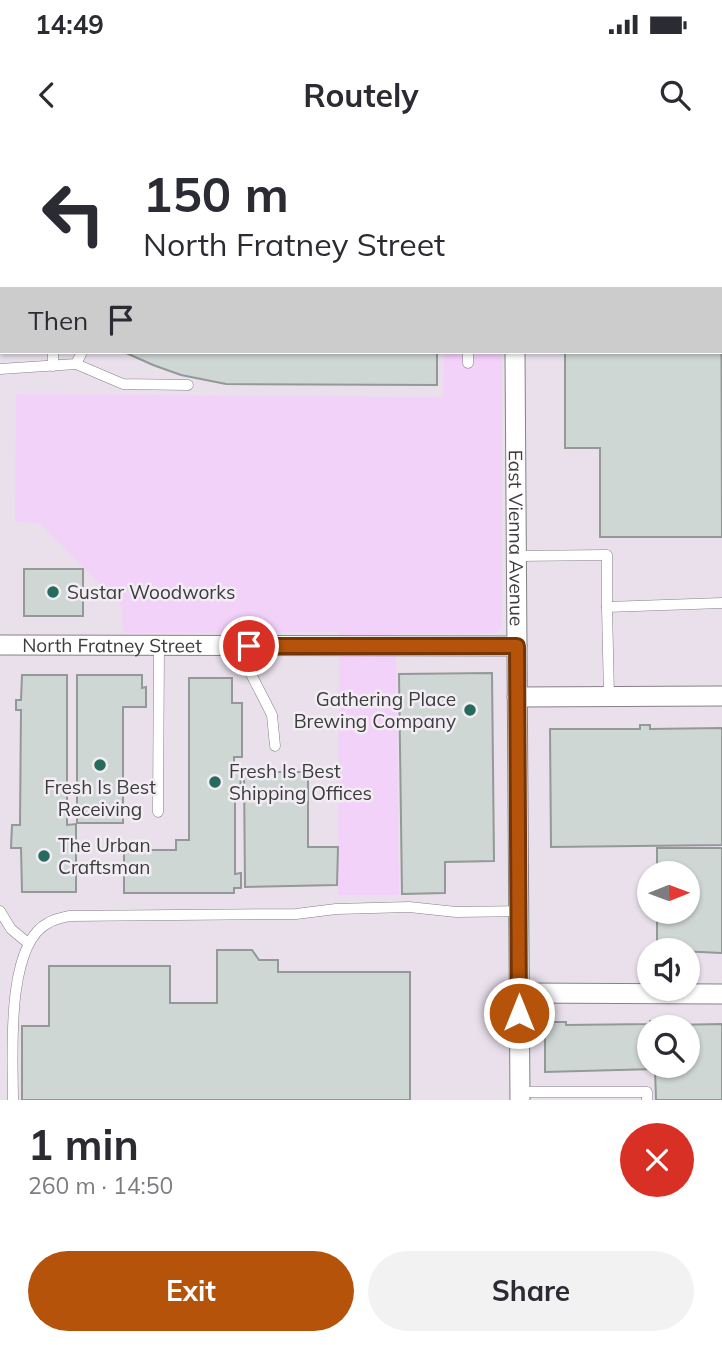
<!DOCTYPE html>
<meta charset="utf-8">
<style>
body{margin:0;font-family:Mulish,sans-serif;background:#f2f2f3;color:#2b2b33;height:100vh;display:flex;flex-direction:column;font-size:26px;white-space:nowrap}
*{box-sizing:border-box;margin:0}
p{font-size:23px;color:#7c7c81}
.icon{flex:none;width:38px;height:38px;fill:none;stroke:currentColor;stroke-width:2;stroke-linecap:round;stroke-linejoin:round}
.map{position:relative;height:960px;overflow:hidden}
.side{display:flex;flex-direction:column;background:#fff;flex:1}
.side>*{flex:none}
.banner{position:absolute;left:0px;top:0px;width:723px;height:214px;box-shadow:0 2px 5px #0004;background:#fff;color:#2b2b33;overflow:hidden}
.needle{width:46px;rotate:89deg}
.buttons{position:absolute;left:637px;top:721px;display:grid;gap:14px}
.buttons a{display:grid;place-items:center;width:63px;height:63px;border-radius:50%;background:#fff;box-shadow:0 2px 5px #0004;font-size:35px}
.pin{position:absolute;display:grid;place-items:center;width:60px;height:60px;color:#fff;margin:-30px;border:4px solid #fff;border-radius:50%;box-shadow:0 2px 7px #0007}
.me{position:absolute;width:77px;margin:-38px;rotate:0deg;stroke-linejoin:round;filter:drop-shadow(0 0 5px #0008)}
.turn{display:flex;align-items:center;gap:24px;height:147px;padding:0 28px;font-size:32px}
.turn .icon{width:91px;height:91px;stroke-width:2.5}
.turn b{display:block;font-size:49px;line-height:60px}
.then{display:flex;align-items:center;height:66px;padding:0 28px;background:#0003;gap:14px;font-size:26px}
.round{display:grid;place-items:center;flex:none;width:74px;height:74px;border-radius:37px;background:#f2f2f3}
.summary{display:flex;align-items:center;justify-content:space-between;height:119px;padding:0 28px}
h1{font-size:42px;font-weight:700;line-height:52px}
.primary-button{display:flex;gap:14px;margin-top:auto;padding:14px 28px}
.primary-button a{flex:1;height:80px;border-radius:42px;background:#b45309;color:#fff;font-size:28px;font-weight:700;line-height:80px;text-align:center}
.primary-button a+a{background:#f2f2f3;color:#2b2b33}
.status{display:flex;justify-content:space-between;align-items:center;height:49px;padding:0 35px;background:#fff;direction:ltr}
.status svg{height:19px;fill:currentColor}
header{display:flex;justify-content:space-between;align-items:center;height:91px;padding:0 28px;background:#fff;font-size:32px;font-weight:700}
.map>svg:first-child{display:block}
.built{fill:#e9e0ec;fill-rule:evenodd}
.green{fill:#f3d2fa}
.building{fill:#cfd7d5;stroke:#929997;stroke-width:2;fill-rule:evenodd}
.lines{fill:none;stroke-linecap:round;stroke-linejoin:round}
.service-casing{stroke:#858186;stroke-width:11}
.minor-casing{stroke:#858186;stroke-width:21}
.service{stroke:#fff;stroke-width:10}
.minor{stroke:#fff;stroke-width:19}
.route-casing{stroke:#753606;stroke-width:18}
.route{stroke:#b45309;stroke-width:12}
.poi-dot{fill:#266b5d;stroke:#f1edf3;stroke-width:2.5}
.labels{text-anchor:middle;stroke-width:5;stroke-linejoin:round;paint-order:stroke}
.street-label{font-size:19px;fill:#3d3b3e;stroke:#f1edf3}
.poi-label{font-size:19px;fill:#3d3b3e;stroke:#f1edf3;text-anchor:start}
</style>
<div class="status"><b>14:49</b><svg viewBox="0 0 49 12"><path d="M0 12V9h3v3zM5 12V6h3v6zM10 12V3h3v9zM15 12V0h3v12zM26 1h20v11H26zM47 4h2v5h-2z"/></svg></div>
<header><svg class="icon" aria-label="back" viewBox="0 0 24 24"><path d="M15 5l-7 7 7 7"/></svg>Routely<svg class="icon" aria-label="search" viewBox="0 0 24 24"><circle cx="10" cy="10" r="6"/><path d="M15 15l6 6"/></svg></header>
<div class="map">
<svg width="722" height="960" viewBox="0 0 722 960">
<rect width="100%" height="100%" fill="#f1edf3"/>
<path class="built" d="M 0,0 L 722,0 L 722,960 L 0,960 ZM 2,2 L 721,2 L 721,212 L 2,212 ZM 649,733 L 688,733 L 688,772 L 649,772 ZM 649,810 L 688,810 L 688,849 L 649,849 ZM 649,887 L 688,887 L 688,926 L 649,926 Z"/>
<polygon class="green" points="444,212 502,212 502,483 501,489 496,493 396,494 399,755 338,755 339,492 123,493 122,466 39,383 15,382 16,254 443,257"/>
<g class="building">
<polygon points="721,56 722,397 600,397 600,308 565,308 565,212 721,212"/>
<polygon points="124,212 437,212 437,245 226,244 181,235 153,225"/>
<rect x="24" y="429" width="59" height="47"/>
<polygon points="492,533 494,721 445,722 445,753 402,754 399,534"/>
<polygon points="22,535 67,535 67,685 76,684 76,752 22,752 21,708 11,708 12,685 20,685 21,570 16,570 16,560 21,560"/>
<polygon points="77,535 142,535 142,548 146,547 146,567 123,567 123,683 77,683"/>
<polygon points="189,538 232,538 232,563 242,563 242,617 234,617 234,631 241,631 240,653 235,653 235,734 241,733 241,748 234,748 234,753 124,753 124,710 176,710 176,700 189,700"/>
<polygon points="640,585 650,585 650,589 722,588 722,705 551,707 550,589 640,589"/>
<polygon points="244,632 308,632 308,707 338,707 337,745 245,747"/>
<polygon points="657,708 722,708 722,813 657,810 657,772 688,772 688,733 657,733"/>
<polygon points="217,810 252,810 259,820 278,820 278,832 410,832 410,960 22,960 22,886 49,886 49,826 170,826 170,863 217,863"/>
<path d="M 650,881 L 671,881 L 671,885 L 722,884 L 722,960 L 656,960 L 655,929 L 545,932 L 545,882 L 566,882 L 566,885 L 650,884 ZM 649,887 L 688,887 L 688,926 L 649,926 Z"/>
</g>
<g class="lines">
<g class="service-casing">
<g id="service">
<polyline points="379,2 379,0"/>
<polyline points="468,223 468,212"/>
<polyline points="76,224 123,244 188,245"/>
<polyline points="53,226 53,212"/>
<polyline points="0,229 76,224 82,212"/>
<polyline points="517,416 607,415 607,467 722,463"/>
<polyline points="607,467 609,556"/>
<polyline points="249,506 251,534 272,575 275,606"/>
<polyline points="158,672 159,506"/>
<polyline points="0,771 11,789 28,803"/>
<polyline points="520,952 647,952 647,960"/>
<path d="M 13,960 C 13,918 5,805 48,783 C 54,779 62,778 69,776 L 296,774 L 336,769 L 409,767 L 456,772 L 519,771"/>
</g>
</g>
<g class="minor-casing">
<g id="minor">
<polyline points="514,2 514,0"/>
<polyline points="0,9 2,9"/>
<path id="s1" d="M 515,212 L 520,960"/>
<path id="s2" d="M 0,505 L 517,506"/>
<polyline points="517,557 722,556"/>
<polyline points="519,853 722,854"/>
</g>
</g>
<use href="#service" class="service"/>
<use href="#minor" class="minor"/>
</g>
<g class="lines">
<g class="route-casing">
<polyline id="route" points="249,506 517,506 519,873"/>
</g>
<use href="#route" class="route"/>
</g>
<g class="poi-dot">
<circle cx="53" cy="452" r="7"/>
<circle cx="470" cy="570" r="7"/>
<circle cx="100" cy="625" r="7"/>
<circle cx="215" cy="642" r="7"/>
<circle cx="44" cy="716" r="7"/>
</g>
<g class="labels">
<g class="street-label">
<text dy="7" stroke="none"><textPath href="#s1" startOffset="186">East Vienna Avenue</textPath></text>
<text dy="7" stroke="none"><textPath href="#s2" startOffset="112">North Fratney Street</textPath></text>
</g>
<g class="poi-label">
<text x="67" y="459">Sustar Woodworks</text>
<text x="456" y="566" text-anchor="end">Gathering Place<tspan x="456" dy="22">Brewing Company</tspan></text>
<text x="229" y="638">Fresh Is Best<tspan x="229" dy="22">Shipping Offices</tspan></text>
<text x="100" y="654" text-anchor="middle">Fresh Is Best<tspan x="100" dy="22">Receiving</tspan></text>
<text x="58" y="712">The Urban<tspan x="58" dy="22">Craftsman</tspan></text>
</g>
</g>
</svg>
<div class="buttons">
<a><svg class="needle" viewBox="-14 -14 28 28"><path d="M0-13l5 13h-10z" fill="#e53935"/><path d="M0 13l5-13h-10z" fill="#7c7c81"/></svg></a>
<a><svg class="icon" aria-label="sound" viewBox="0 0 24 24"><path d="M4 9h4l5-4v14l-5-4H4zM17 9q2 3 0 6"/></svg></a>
<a><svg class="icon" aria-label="search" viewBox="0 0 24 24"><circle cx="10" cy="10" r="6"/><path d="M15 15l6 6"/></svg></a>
</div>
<div class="pin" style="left:249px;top:506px;background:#d93025"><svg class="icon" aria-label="arrive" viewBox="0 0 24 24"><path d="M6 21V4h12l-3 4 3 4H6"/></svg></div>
<svg class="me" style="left:519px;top:873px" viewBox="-20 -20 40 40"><circle r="17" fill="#b45309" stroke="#fff" stroke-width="3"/><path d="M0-11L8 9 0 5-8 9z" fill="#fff"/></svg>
<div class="banner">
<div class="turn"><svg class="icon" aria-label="left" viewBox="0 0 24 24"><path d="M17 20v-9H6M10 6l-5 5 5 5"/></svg><div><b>150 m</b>North Fratney Street</div></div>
<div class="then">Then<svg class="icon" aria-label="arrive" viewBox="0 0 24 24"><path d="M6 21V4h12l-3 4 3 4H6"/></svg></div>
</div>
</div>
<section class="side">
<div class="summary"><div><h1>1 min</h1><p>260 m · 14:50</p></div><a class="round" style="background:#d93025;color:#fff"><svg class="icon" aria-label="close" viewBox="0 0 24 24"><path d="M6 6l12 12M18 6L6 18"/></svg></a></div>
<div class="primary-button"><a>Exit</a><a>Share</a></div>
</section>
